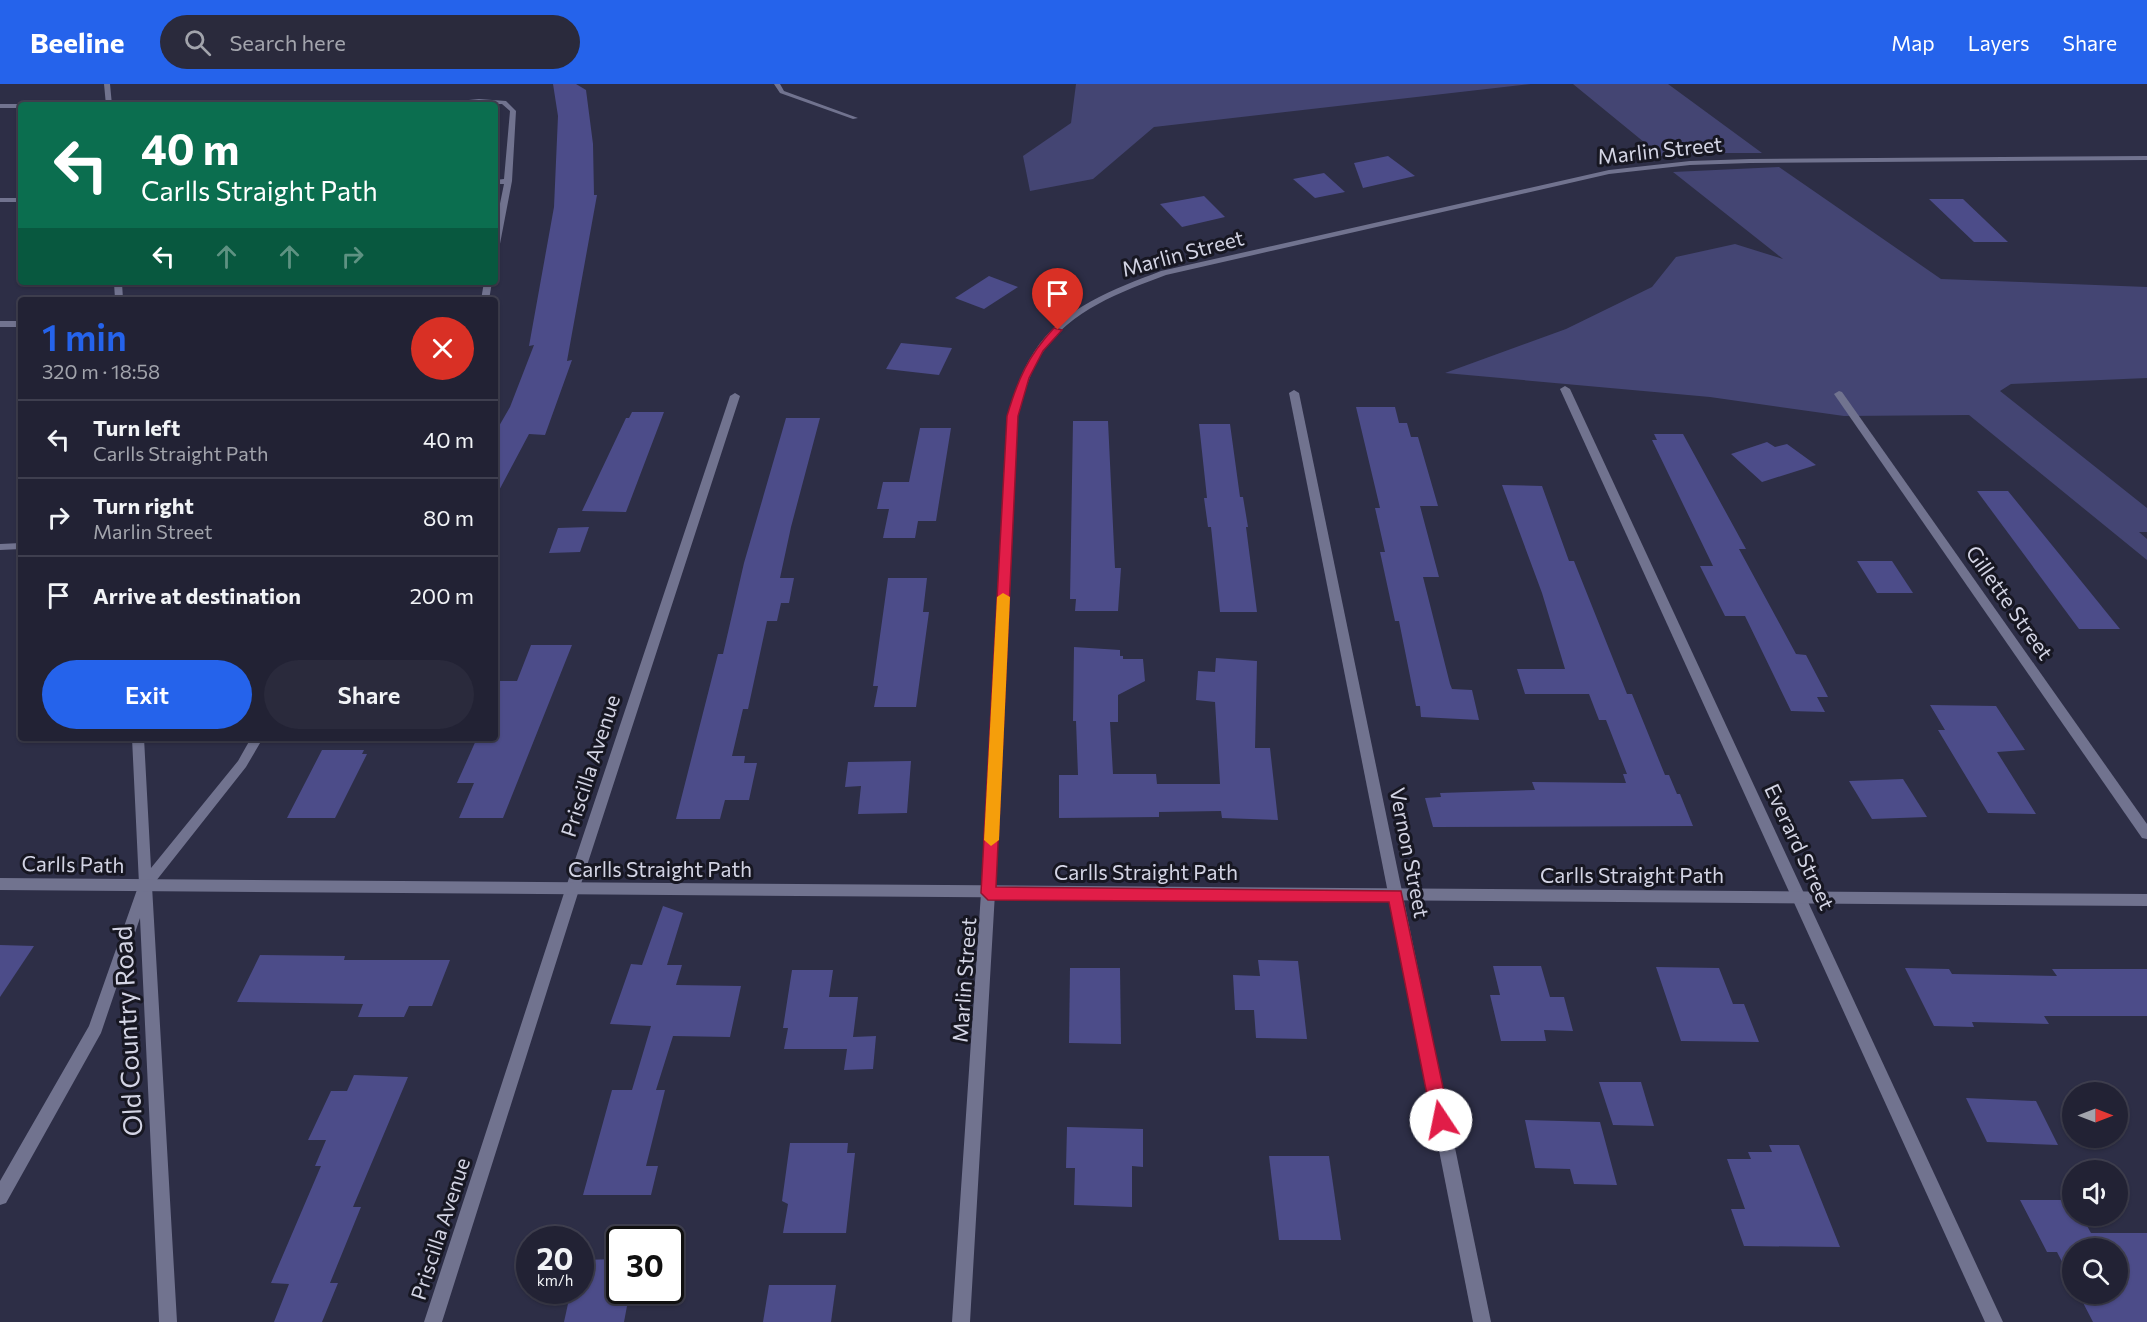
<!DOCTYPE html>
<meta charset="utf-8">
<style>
body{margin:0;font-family:Commissioner,sans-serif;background:#2a2a3c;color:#f1f3f6;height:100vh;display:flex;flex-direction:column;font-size:22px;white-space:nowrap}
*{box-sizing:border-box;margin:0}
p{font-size:20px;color:#a2a4ac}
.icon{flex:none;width:33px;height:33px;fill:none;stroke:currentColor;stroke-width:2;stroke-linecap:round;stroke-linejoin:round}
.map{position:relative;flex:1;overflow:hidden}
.drawer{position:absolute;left:18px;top:213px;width:480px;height:444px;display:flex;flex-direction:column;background:#222234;border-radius:6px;box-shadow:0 2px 4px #0004,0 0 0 2px #3f3f4f}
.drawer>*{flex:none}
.hud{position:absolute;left:18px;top:18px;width:480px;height:183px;border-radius:6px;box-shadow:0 2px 4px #0004,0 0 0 2px #3f3f4f;background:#0b6e4f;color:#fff;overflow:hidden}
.needle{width:39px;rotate:90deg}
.tools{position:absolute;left:2062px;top:998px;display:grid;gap:12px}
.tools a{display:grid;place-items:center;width:66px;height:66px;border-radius:50%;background:#222234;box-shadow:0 2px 4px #0004,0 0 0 2px #3f3f4f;font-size:30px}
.speed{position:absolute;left:516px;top:1142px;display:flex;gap:12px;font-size:30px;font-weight:700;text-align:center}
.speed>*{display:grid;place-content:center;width:78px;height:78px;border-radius:50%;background:#222234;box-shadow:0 2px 4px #0004,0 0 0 2px #3f3f4f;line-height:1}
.speed small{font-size:15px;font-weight:400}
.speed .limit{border:3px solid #111;border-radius:9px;background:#fff;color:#111}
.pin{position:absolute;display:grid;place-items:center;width:51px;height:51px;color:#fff;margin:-62px -26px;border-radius:50% 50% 50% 0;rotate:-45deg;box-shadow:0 0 6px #0007}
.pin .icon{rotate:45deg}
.me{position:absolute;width:66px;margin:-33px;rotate:349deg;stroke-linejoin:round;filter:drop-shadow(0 0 4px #0008)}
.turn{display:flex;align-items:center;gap:21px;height:126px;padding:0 24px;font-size:27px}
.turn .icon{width:78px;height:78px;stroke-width:2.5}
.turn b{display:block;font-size:42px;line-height:51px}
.lanes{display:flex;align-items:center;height:57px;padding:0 24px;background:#0003;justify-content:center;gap:30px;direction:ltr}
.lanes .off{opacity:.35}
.round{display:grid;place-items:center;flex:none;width:63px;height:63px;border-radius:32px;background:#2a2a3c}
.head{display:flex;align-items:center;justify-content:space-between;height:102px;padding:0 24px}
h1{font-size:36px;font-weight:600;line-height:45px;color:#2563eb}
.button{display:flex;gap:12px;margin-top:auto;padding:12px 24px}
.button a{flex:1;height:69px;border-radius:36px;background:#2563eb;color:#fff;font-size:24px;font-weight:600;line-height:69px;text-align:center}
.button a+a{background:#2a2a3c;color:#f1f3f6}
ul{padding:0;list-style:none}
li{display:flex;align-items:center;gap:18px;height:78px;padding:0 24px;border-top:2px solid #3f3f4f}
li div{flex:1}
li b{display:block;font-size:22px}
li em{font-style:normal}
header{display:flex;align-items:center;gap:36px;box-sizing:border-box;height:84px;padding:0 30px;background:#2563eb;color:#fff}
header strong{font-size:28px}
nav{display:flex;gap:33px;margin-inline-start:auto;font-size:21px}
.search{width:420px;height:54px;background:#2a2a3c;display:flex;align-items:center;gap:15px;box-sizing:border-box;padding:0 21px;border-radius:33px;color:#a2a4ac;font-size:22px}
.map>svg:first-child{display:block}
.green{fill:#444573}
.building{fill:#4c4c89}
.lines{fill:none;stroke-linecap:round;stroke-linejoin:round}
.minor{fill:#71738f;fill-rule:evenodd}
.tertiary{fill:#71738f;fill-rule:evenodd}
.route{fill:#e11d48;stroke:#92132f;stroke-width:1.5}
.slow{fill:#f59e0b}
.labels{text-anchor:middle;stroke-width:6;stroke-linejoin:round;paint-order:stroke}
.street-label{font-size:21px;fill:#d3d4e4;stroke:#171722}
.near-street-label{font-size:26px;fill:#d3d4e4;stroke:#171722}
</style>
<header>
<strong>Beeline</strong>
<div class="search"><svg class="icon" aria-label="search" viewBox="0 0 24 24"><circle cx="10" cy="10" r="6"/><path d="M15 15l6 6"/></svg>Search here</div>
<nav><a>Map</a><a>Layers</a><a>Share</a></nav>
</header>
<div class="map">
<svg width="2147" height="1238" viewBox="0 0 2147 1238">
<rect width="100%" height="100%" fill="#2d2e46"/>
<g class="green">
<polygon points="1076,0 1531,0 1154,43 1093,95 1030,107 1023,72 1071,39"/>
<polygon points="1573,0 1668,0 1762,69 1712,69 1661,72"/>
<polygon points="1779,83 1941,195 2147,203 2147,294 2011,300 2000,307 2147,424 2147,448 2139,448 2147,455 2147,476 1969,331 1844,332 1710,313 1445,289 1566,245 1652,203 1676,173 1735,160 1783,175 1673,88"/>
</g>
<g class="building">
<polygon points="553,0 576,0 586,6 593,60 594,111 597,111 567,277 572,276 545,351 529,350 495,414 495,349 510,323 534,261 529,262 554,123 558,32"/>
<polygon points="1388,72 1415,92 1363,104 1354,79"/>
<polygon points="1324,89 1345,108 1315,114 1293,95"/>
<polygon points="1204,112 1225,133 1182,143 1160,120"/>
<polygon points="1929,115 1963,115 2008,158 1974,158"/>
<polygon points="989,192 1018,203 984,225 955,214"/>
<polygon points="901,259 952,264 939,291 886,285"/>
<polygon points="1356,323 1395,323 1399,339 1407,339 1411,353 1418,353 1438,422 1420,422 1439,493 1423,493 1450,600 1452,605 1472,606 1479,636 1421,633 1420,622 1416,622 1399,537 1395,537 1380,468 1385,468 1375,424 1380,424"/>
<polygon points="632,328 664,328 626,428 582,427 626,334 629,334"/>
<polygon points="786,334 820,334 791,443 780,494 794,494 789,519 781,519 777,537 767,537 748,625 743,625 732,672 745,672 744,679 757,679 749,716 725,716 720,735 676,735 718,570 723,570 744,479"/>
<polygon points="1073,337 1108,337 1115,484 1121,484 1118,527 1075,527 1076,515 1070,515"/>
<polygon points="1199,340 1230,340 1240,413 1243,413 1248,443 1246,443 1257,528 1220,528 1211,443 1208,443 1204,414 1207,414"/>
<polygon points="920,344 951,344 936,437 918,437 915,454 883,454 889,425 877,425 883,398 909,398"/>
<polygon points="1654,350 1683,350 1746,465 1739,465 1796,570 1806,571 1828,613 1817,613 1825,628 1791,627 1745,532 1725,532 1700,482 1713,482 1652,356 1657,356"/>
<polygon points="1767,358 1775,363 1787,360 1816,381 1762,398 1731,370"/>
<polygon points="1502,401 1542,402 1569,477 1574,477 1627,610 1632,610 1665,691 1669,691 1677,710 1680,710 1693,742 1433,743 1425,714 1441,713 1440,709 1535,706 1532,698 1626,699 1623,690 1627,690 1606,636 1599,636 1589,610 1525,610 1517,585 1565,585 1542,509"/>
<polygon points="1977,407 2008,407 2120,545 2079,545"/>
<polygon points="589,443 580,468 549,469 558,444"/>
<polygon points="1857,477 1892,477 1913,509 1877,509"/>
<polygon points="888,494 927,494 923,528 929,528 916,623 874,623 878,602 873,602"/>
<polygon points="531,561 572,561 503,734 459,734 474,699 457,699 477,654 495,654 495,597 517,597"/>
<polygon points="1074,563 1120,566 1120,572 1123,572 1123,575 1143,575 1145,597 1118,611 1118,638 1110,638 1113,690 1156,690 1157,700 1220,700 1215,618 1196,616 1198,587 1215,588 1216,574 1257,577 1255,664 1270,664 1278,736 1222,734 1221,727 1159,728 1159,733 1059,734 1059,691 1078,691 1076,637 1073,637"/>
<polygon points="1930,621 1996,622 2025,666 1997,668 2036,730 1988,729 1938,646 1945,646"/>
<polygon points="322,666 364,666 362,670 367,670 335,734 287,734"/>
<polygon points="911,677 907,729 858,730 861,702 845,703 848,678"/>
<polygon points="1903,695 1927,733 1872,735 1849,697"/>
<polygon points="663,822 683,829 667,881 682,881 676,901 741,902 730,953 673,952 656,1006 665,1006 646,1082 658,1082 651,1111 583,1111 612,1006 632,1006 651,942 610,940 631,880 642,881"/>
<polygon points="0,861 34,862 0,913"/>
<polygon points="260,871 345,872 344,876 450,876 432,922 409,922 404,933 358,933 363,920 237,918"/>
<polygon points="1258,876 1298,877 1307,955 1256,954 1254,926 1235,926 1233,891 1260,892"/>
<polygon points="1493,882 1541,882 1550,913 1564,913 1573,947 1544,946 1546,957 1501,957 1490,911 1500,911"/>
<polygon points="1656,883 1719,884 1733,920 1744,920 1759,958 1681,957"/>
<polygon points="1070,884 1120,884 1121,960 1069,959"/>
<polygon points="1905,884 1949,885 1952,890 2057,892 2052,885 2147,885 2147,932 2044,932 2049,940 1972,938 1974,943 1934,942"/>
<polygon points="792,886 833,886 829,913 858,913 853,953 876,952 873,985 844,986 847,965 784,965 788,944 783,944"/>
<polygon points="354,991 408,993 353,1123 361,1123 330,1199 338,1199 322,1238 274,1238 289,1200 271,1199 321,1082 315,1082 326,1056 308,1056 331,1007 347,1007"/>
<polygon points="1599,998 1641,998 1654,1042 1613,1041"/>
<polygon points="1966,1014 2036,1017 2058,1061 1987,1058"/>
<polygon points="1525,1036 1600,1038 1617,1101 1574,1100 1570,1085 1535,1084"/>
<polygon points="1067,1043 1143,1045 1143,1083 1132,1082 1132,1123 1074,1121 1075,1084 1066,1084"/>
<polygon points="790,1059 848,1059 847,1069 855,1069 846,1149 783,1149 788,1120 782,1117"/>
<polygon points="1769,1061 1799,1061 1840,1163 1744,1162 1731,1125 1745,1125 1727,1075 1751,1075 1748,1068 1772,1068"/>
<polygon points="1269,1072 1329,1072 1341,1156 1279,1156"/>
<polygon points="2020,1116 2073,1116 2073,1131 2081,1131 2091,1149 2147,1149 2147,1238 2093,1238 2078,1209 2118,1209 2118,1164 2073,1164 2073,1199 2057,1168 2047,1168"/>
<polygon points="620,1175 620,1206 630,1206 624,1238 564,1238 571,1206 580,1206 580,1176"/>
<polygon points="769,1201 836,1201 831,1238 763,1238"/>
</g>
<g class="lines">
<g class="minor">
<polygon points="104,0 110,0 112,21 106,21"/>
<polygon points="774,0 780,0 784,7 858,34 853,35 780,9"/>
<polygon points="479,15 506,17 516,27 512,97 499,165 495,167 495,144 504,100 495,100 495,96 504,95 510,27 502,20 435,21 438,19"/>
<polygon points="0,20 21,20 24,21 21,21 21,24 0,24"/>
<path d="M 2147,72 L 2147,76 L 1750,79 L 1690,81 L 1609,90 L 1166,191 C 1121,208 1070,226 1043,268 C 1030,287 1024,310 1017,332 L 995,809 L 970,1238 L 952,1238 L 981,809 L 1007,332 C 1014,310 1021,287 1034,268 C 1063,223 1114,205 1161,187 L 1609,86 L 1690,77 L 1750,75 Z"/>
<rect x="0" y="114" width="21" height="4"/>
<polygon points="114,198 122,198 123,216 115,216"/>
<polygon points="484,198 492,198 489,216 481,216"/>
<rect x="0" y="237" width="21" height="6"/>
<polygon points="1565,302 1570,305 2003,1238 1985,1238 1560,305"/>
<polygon points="1294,306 1299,309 1491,1238 1473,1238 1289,309"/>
<polygon points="1839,307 1842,308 2147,740 2147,755 2142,754 1834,310"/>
<polygon points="735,309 740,312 579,806 442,1238 424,1238 565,806 730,312"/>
<polygon points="21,459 21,465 0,466 0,460"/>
<polygon points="132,654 144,654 151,784 238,677 251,654 263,654 246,683 152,802 177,1238 159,1238 140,834 101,949 6,1119 0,1121 0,1097 89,942 139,800"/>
</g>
<polygon class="tertiary" points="0,794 2147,810 2147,822 0,806"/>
</g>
<path class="route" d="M 1054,244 L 1062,246 L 1043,267 L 1029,294 L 1018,332 L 996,803 L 1401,807 L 1450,1036 L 1447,1042 L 1441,1045 L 1435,1042 L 1432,1036 L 1389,818 L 988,816 L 981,809 L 1007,332 C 1018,295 1028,272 1054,244 Z"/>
<polygon class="slow" points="1003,509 1010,513 999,756 991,762 984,756 997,513"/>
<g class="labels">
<g class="street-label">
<text transform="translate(1660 67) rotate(-6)" y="7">Marlin Street</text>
<text transform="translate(1183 170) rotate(-15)" y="7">Marlin Street</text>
<text transform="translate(2009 519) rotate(55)" y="7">Gillette Street</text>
<text transform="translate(591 682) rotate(-72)" y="7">Priscilla Avenue</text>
<text transform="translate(1799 763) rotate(65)" y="7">Everard Street</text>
<text transform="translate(1409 769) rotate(79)" y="7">Vernon Street</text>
<text transform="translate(73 781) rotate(1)" y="7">Carlls Path</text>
<text x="660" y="793">Carlls Straight Path</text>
<text x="1146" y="796">Carlls Straight Path</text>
<text x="1632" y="799">Carlls Straight Path</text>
<text transform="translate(965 896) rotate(-86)" y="7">Marlin Street</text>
<text transform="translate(441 1145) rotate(-72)" y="7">Priscilla Avenue</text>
</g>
<g class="near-street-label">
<text transform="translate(128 947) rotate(-93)" y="9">Old Country Road</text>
</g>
</g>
</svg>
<div class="tools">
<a><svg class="needle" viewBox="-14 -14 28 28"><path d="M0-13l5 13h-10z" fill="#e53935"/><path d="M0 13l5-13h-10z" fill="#a2a4ac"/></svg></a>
<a><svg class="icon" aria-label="sound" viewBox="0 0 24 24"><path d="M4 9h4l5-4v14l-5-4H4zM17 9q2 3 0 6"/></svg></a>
<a><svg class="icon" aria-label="search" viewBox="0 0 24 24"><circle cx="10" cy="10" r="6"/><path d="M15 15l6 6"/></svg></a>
</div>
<div class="speed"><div>20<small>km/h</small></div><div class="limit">30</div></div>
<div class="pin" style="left:1058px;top:246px;background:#d93025"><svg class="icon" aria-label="arrive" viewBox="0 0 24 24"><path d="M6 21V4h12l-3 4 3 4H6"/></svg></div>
<svg class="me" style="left:1441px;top:1036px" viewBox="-20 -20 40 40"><circle r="19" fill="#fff"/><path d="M0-13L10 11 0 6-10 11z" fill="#e11d48"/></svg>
<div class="hud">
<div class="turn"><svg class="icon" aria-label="left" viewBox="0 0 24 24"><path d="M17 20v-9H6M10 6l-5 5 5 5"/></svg><div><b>40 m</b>Carlls Straight Path</div></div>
<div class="lanes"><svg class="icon" aria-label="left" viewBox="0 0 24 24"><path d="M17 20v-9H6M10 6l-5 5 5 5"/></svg><svg class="icon off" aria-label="ahead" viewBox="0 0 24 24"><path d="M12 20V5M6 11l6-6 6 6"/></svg><svg class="icon off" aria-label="ahead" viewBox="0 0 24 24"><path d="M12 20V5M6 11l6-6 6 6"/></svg><svg class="icon off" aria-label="right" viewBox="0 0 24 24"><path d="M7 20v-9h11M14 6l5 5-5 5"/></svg></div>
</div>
<section class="drawer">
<div class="head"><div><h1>1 min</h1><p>320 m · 18:58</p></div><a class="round" style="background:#d93025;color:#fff"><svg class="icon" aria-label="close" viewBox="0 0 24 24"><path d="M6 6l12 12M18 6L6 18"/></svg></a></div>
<ul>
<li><svg class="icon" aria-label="left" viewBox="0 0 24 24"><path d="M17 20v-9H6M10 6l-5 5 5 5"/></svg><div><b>Turn left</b><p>Carlls Straight Path</p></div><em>40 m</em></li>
<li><svg class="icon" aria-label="right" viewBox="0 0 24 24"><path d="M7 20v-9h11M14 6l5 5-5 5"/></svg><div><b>Turn right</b><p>Marlin Street</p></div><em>80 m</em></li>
<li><svg class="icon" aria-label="arrive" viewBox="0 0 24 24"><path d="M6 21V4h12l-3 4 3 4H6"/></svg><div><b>Arrive at destination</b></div><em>200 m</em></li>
</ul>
<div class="button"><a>Exit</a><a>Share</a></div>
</section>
</div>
